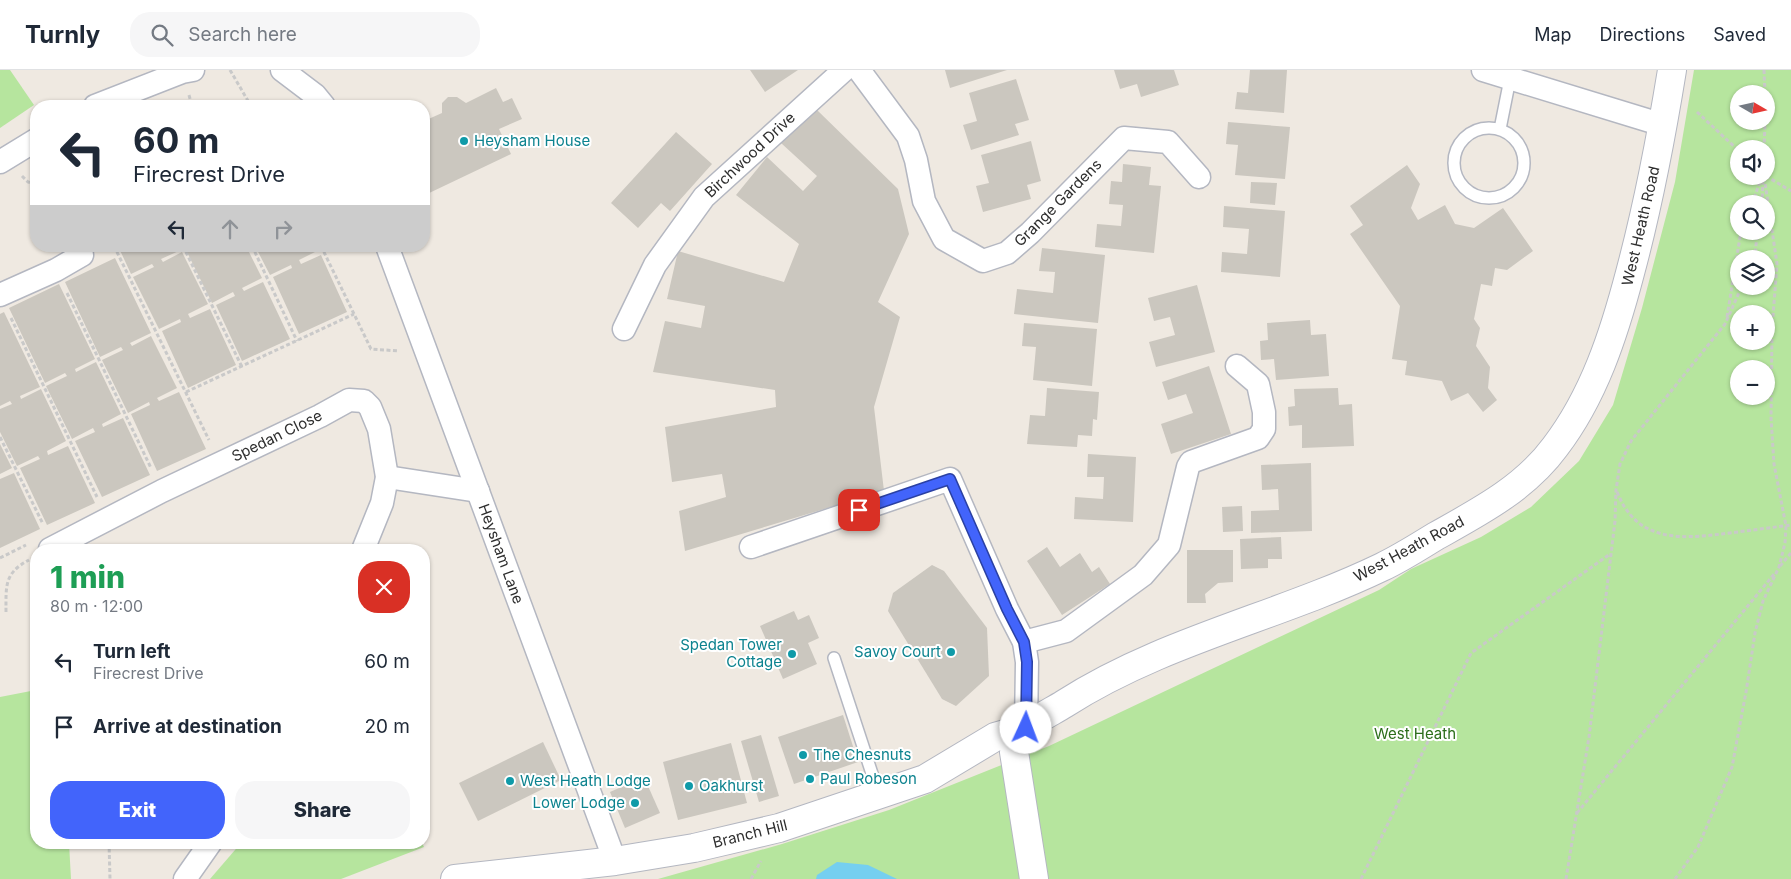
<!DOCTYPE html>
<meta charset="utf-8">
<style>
body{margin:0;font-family:Inter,sans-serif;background:#f6f6f7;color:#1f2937;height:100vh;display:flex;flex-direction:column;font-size:19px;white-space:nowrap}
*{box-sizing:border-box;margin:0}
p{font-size:16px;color:#747a83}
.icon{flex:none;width:28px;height:28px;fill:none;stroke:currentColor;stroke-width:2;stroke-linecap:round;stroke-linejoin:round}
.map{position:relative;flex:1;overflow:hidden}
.drawer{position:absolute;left:30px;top:474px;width:400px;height:305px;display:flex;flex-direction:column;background:#fff;border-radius:20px;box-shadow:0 1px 4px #0004}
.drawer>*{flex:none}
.banner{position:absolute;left:30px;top:30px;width:400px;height:152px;border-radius:20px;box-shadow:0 1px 4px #0004;background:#fff;color:#1f2937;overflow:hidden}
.needle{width:32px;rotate:99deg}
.fabs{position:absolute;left:1730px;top:15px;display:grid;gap:10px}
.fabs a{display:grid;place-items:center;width:45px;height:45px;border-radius:50%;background:#fff;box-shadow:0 1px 4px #0004;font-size:25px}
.pin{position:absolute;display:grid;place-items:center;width:42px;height:42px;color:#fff;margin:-21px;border-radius:10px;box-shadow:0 2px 8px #0006}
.me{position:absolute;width:55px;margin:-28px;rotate:2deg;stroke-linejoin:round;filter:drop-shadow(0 0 4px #0008)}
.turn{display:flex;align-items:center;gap:18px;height:105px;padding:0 20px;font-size:22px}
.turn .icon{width:65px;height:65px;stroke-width:2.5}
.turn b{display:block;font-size:35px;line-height:42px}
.lanes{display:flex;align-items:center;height:48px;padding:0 20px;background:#0003;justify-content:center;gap:25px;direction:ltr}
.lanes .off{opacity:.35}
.round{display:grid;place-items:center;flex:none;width:52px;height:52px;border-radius:20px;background:#f6f6f7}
.summary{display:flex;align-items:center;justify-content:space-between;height:85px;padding:0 20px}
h1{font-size:30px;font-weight:800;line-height:38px;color:#1e9e55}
.button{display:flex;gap:10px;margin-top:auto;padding:10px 20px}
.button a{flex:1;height:58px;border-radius:20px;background:#4264fb;color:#fff;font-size:20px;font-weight:800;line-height:58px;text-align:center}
.button a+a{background:#f6f6f7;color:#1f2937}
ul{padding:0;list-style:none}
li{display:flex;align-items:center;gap:15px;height:65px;padding:0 20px}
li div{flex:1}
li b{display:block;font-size:19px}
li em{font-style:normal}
header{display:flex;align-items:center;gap:30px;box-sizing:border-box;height:70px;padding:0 25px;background:#fff;border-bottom:1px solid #e0e1e3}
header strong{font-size:24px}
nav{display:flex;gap:28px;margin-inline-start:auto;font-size:18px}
.search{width:350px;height:45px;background:#f6f6f7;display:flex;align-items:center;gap:12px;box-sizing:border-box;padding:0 18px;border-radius:20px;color:#747a83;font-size:19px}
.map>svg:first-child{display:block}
.green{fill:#b6e59e;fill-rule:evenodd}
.water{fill:#75cff0}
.building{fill:#cbc7bf}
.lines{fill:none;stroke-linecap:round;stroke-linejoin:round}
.service-casing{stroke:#b4b7c1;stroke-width:14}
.minor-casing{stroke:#b4b7c1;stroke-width:25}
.tertiary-casing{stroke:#b4b7c1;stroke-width:30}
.path{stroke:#c9c9c9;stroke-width:3;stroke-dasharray:4 2.5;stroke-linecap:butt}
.service{stroke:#fff;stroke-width:11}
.minor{stroke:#fff;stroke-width:22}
.tertiary{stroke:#fff;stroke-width:28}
.route-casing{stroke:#2b41a3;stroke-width:12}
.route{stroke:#4264fb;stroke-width:9}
.culture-dot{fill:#0f9aa8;stroke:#fff;stroke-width:2}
.labels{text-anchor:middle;stroke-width:4;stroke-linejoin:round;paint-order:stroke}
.culture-label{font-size:15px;fill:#0d838f;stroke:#fff;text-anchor:start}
.street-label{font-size:15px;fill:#2e2e2e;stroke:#fff}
.park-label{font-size:15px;fill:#2c6e1b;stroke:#fff}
</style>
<header>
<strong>Turnly</strong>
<div class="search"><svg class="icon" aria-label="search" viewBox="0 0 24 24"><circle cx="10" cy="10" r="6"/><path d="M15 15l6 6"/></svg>Search here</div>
<nav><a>Map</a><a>Directions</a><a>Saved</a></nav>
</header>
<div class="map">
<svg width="1791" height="809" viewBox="0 0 1791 809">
<rect width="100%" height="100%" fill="#efe9e1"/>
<g class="green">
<polygon points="0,0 10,0 34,35 0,58"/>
<path d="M 1694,0 L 1791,0 L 1791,809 L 658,809 L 782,774 L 889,740 L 1049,676 L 1379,520 L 1411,499 L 1481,467 L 1531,437 L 1579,391 L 1613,335 L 1642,238 L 1675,112 ZM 1739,24 L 1766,24 L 1766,51 L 1739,51 ZM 1739,79 L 1766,79 L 1766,106 L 1739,106 ZM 1739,134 L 1766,134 L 1766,161 L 1739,161 ZM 1739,189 L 1766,189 L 1766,216 L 1739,216 ZM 1739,244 L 1766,244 L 1766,271 L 1739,271 ZM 1739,299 L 1766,299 L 1766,326 L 1739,326 Z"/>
<polygon points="36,620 36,772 69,773 71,809 0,809 0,627"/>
<polygon points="422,773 424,777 341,809 210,809 241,773"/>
</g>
<polygon class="water" points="837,792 868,795 897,809 816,809 817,805"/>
<g class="building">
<polygon points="750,0 798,0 765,22"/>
<polygon points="945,0 1007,0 950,18"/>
<polygon points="1114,0 1174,0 1179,15 1141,27 1137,14 1120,19"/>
<polygon points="1250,0 1287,0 1284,43 1235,39 1237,22 1248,23"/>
<polygon points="1016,9 1029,50 1015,54 1019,65 971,80 963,55 977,51 969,23"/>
<polygon points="496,18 503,32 512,28 522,49 499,59 511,84 425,125 424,51 442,43 442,33 448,27 457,27 466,33"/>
<polygon points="817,40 898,119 909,164 878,232 900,247 874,337 884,421 685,481 679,441 726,427 722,404 672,412 665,357 776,337 775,320 653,302 665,251 701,258 705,236 667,229 678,181 784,212 799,174 736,125 767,87 803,121 817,106 781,73"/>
<polygon points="1228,52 1290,57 1285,109 1235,105 1238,75 1226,74"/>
<polygon points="676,62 712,94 670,141 661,133 638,158 611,133"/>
<polygon points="1031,71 1041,111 1027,115 1031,129 983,142 976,116 989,113 981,85"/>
<polygon points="1123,94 1151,97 1149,115 1161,116 1154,183 1095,177 1097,154 1121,156 1123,135 1109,134 1111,111 1122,112"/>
<polygon points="1407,95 1420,114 1411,138 1418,150 1445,135 1455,154 1474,158 1503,138 1533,181 1507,200 1495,198 1492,216 1481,214 1474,249 1480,258 1476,276 1490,297 1488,318 1497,330 1483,342 1468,323 1451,331 1442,311 1405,305 1407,291 1392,289 1400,236 1350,164 1363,155 1350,136"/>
<polygon points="1251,112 1277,113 1275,135 1250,133"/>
<polygon points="1224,136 1285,141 1280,207 1221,202 1222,182 1247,184 1249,159 1223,157"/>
<polygon points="118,176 180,176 181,180 161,189 163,192 182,182 208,234 188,244 190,248 210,239 236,295 188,318 162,261 181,252 180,249 159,259 133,207 154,197 152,194 131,204"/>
<polygon points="195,176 246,176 262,208 242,218 244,221 263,212 290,269 242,291 216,235 235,226 233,222 212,233 186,180"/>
<polygon points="255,176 317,176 319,180 299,190 301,194 321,185 347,242 299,264 273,207 292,198 291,195 270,205"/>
<polygon points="1042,178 1105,185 1098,253 1014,244 1017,219 1053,223 1055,202 1039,201"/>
<polygon points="115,188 151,263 130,273 132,276 151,266 177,318 157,328 159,331 179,322 206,379 157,401 131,344 150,335 149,332 128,343 102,290 123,280 121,277 100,287 65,212"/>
<polygon points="59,214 95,289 75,299 76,302 96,292 121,344 102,354 103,357 123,348 150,405 102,427 75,371 95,362 93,358 72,369 46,316 67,306 65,303 45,313 9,238"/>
<polygon points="1197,215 1215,282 1156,297 1149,272 1175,265 1170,247 1154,251 1148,228"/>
<polygon points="4,242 40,317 20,326 21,329 41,319 66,371 47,381 48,385 68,376 95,433 47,455 20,398 40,389 38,386 17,396 0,362 0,339 12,334 10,331 0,336 0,244"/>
<polygon points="1310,250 1311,265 1326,264 1329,306 1276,310 1274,289 1261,290 1260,271 1268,270 1267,253"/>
<polygon points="1024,253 1097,259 1092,316 1033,310 1036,277 1022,276"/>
<polygon points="1209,296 1231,364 1171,384 1161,354 1193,343 1186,324 1168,330 1162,312"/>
<polygon points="1047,318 1099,322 1097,350 1093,349 1092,366 1078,365 1077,377 1027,374 1030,345 1045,346"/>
<polygon points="1338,318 1339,335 1352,334 1354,376 1302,378 1302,355 1289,356 1288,337 1295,336 1294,319"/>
<polygon points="0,374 12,398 0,404"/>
<polygon points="1088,384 1136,387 1133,452 1074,449 1075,427 1103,429 1104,407 1087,407"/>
<polygon points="1311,393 1312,461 1251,463 1251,441 1279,440 1278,419 1262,420 1261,395"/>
<polygon points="14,403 40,459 0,478 0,409"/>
<polygon points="1242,436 1243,461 1223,462 1222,437"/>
<polygon points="1281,467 1282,489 1268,489 1268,498 1241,499 1240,469"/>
<polygon points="1047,477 1060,497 1080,483 1092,502 1099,497 1110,514 1062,545 1027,491"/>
<polygon points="1187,480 1233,480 1233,512 1218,513 1205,524 1206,533 1187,533"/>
<polygon points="932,495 944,501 987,558 989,606 956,636 942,629 888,541 893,523"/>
<polygon points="794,541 798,550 809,545 819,568 808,573 817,594 783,609 760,556"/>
<polygon points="843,645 858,692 794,714 778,667"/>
<polygon points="761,665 779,726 759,732 741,671"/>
<polygon points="543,672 561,710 478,751 459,713"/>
<polygon points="731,673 747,733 678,750 663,692"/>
<polygon points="644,707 660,743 625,758 610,722"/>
</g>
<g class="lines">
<g class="service-casing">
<g id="service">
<circle cx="1489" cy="93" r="35"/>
<polyline points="1500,59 1510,9"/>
<polyline points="834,588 879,725"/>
</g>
</g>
<g class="minor-casing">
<g id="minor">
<polyline points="282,0 315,25 324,36"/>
<polyline points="859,0 908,66 916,90 924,131 944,169 983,191 1007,183 1030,163 1124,68 1168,72 1199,107"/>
<polyline points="1483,0 1663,55"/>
<polyline points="95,36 182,2 193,0"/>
<polyline points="0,92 36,70"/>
<polyline points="387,176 615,791"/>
<polyline points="0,225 56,200 82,185"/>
<polyline points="624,259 655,195 704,127 844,0"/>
<polyline points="387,407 478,421"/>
<polyline points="751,477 950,409 1007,539 1024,572 1027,592 1026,658"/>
<polyline points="50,479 162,421 320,346 349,330 364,331 370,337 379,359 387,407 382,433 363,480"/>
<polyline points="1024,572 1066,561 1143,505 1169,475 1188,397 1191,392 1258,368 1264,359 1264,342 1258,314 1237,296"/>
<polyline points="185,809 211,772"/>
</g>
</g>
<g class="tertiary-casing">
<g id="tertiary">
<polyline points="455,809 615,791 694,778 779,758 925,709 995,667 1026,658"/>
<path d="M 1034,809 L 1014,682 C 1017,674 1019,666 1025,659 C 1034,650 1053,641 1064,634 C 1162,571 1278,547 1382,497 C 1401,488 1418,477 1436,466 C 1479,442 1525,418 1555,377 C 1594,326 1614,264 1630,203 C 1648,136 1661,68 1672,0"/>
</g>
</g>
<g class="path">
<polyline points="230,0 251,36"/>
<polyline points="1764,0 1765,24"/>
<polyline points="189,25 192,36"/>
<polyline points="1697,42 1739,81"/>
<polyline points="1764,79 1765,51"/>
<polyline points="22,106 28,112 36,114"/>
<polyline points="1766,106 1791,121"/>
<polyline points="1752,134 1762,106"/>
<polyline points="1762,134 1763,109"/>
<polyline points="114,176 209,370"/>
<polyline points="183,176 242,297"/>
<polyline points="252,176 297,271"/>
<polyline points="321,176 371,279 399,281"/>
<polyline points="1754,189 1758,161"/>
<polyline points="67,223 151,398"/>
<polyline points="1727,247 1741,161"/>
<polyline points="11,248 97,427"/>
<polyline points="186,322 354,244"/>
<polyline points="0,367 43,454"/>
<path d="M 1617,422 C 1620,428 1622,434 1626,439 C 1648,472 1688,468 1722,464 C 1745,461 1768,458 1791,455"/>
<polyline points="0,488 26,475"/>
<polyline points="1780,496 1791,483"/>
<path d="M 6,542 C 6,516 4,503 29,490"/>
<polyline points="1577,743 1775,503"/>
<polyline points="109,772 110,809"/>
<polyline points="751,809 761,791"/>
<polyline points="1361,809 1471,583 1610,484"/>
<polyline points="1566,809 1589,667 1615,451 1616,420 1620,394 1631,371 1725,254 1742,216"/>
<polyline points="1675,809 1698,777 1732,697 1746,622 1755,563 1763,531 1779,497 1785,473 1786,456 1774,394 1771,348 1772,259 1777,194 1764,106"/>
</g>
<use href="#service" class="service"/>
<use href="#minor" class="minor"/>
<use href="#tertiary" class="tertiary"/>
</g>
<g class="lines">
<g class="route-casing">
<polyline id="route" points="859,440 950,409 1007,539 1024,572 1027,592 1026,658"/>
</g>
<use href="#route" class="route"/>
</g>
<g class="culture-dot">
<circle cx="464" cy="71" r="5"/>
<circle cx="951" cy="582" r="5"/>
<circle cx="792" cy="584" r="5"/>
<circle cx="803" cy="685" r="5"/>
<circle cx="810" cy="709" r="5"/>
<circle cx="510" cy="711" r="5"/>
<circle cx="689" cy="716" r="5"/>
<circle cx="635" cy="733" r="5"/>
</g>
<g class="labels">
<g class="culture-label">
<text x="474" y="76">Heysham House</text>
<text x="782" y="580" text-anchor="end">Spedan Tower<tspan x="782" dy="17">Cottage</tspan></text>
<text x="941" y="587" text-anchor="end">Savoy Court</text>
<text x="813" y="690">The Chesnuts</text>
<text x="820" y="714">Paul Robeson</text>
<text x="520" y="716">West Heath Lodge</text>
<text x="699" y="721">Oakhurst</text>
<text x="625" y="738" text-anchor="end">Lower Lodge</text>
</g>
<g class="street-label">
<text transform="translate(750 85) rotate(-43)" y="5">Birchwood Drive</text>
<text transform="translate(1058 133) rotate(-45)" y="5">Grange Gardens</text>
<text transform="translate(1641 156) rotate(-77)" y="5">West Heath Road</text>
<text transform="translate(277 366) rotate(-26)" y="5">Spedan Close</text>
<text transform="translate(1409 479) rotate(-28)" y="5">West Heath Road</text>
<text transform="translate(501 484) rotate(70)" y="5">Heysham Lane</text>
<text transform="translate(750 764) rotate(-14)" y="5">Branch Hill</text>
</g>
<g class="park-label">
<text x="1415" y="669">West Heath</text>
</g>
</g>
</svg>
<div class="fabs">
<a><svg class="needle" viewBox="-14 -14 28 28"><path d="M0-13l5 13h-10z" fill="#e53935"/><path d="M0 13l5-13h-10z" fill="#747a83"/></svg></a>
<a><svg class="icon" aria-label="sound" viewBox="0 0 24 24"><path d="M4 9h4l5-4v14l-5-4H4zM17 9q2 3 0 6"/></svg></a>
<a><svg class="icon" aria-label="search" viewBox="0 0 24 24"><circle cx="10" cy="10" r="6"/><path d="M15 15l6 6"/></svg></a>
<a><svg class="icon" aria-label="layers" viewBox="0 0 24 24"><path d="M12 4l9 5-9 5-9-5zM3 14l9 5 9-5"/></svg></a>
<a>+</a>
<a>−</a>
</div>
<div class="pin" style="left:859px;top:440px;background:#d93025"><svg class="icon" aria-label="arrive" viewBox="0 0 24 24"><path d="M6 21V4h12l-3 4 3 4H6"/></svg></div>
<svg class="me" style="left:1026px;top:658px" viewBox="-20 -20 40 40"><circle r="19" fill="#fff"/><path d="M0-13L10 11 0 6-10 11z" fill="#4264fb"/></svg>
<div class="banner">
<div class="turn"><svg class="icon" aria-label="left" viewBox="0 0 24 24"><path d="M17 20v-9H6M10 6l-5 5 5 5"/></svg><div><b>60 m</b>Firecrest Drive</div></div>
<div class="lanes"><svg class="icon" aria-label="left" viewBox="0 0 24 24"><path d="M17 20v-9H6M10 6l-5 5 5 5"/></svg><svg class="icon off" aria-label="ahead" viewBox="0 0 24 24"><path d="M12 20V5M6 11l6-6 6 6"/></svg><svg class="icon off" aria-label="right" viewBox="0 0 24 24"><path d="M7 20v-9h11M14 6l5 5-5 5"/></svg></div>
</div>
<section class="drawer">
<div class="summary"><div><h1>1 min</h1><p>80 m · 12:00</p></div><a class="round" style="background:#d93025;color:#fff"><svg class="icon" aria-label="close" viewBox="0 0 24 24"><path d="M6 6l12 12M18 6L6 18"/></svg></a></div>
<ul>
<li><svg class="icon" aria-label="left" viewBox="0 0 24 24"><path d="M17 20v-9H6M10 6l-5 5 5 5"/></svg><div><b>Turn left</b><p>Firecrest Drive</p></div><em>60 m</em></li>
<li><svg class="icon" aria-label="arrive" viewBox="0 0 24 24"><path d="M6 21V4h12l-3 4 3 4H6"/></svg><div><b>Arrive at destination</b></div><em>20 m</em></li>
</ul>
<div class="button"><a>Exit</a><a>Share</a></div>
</section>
</div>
